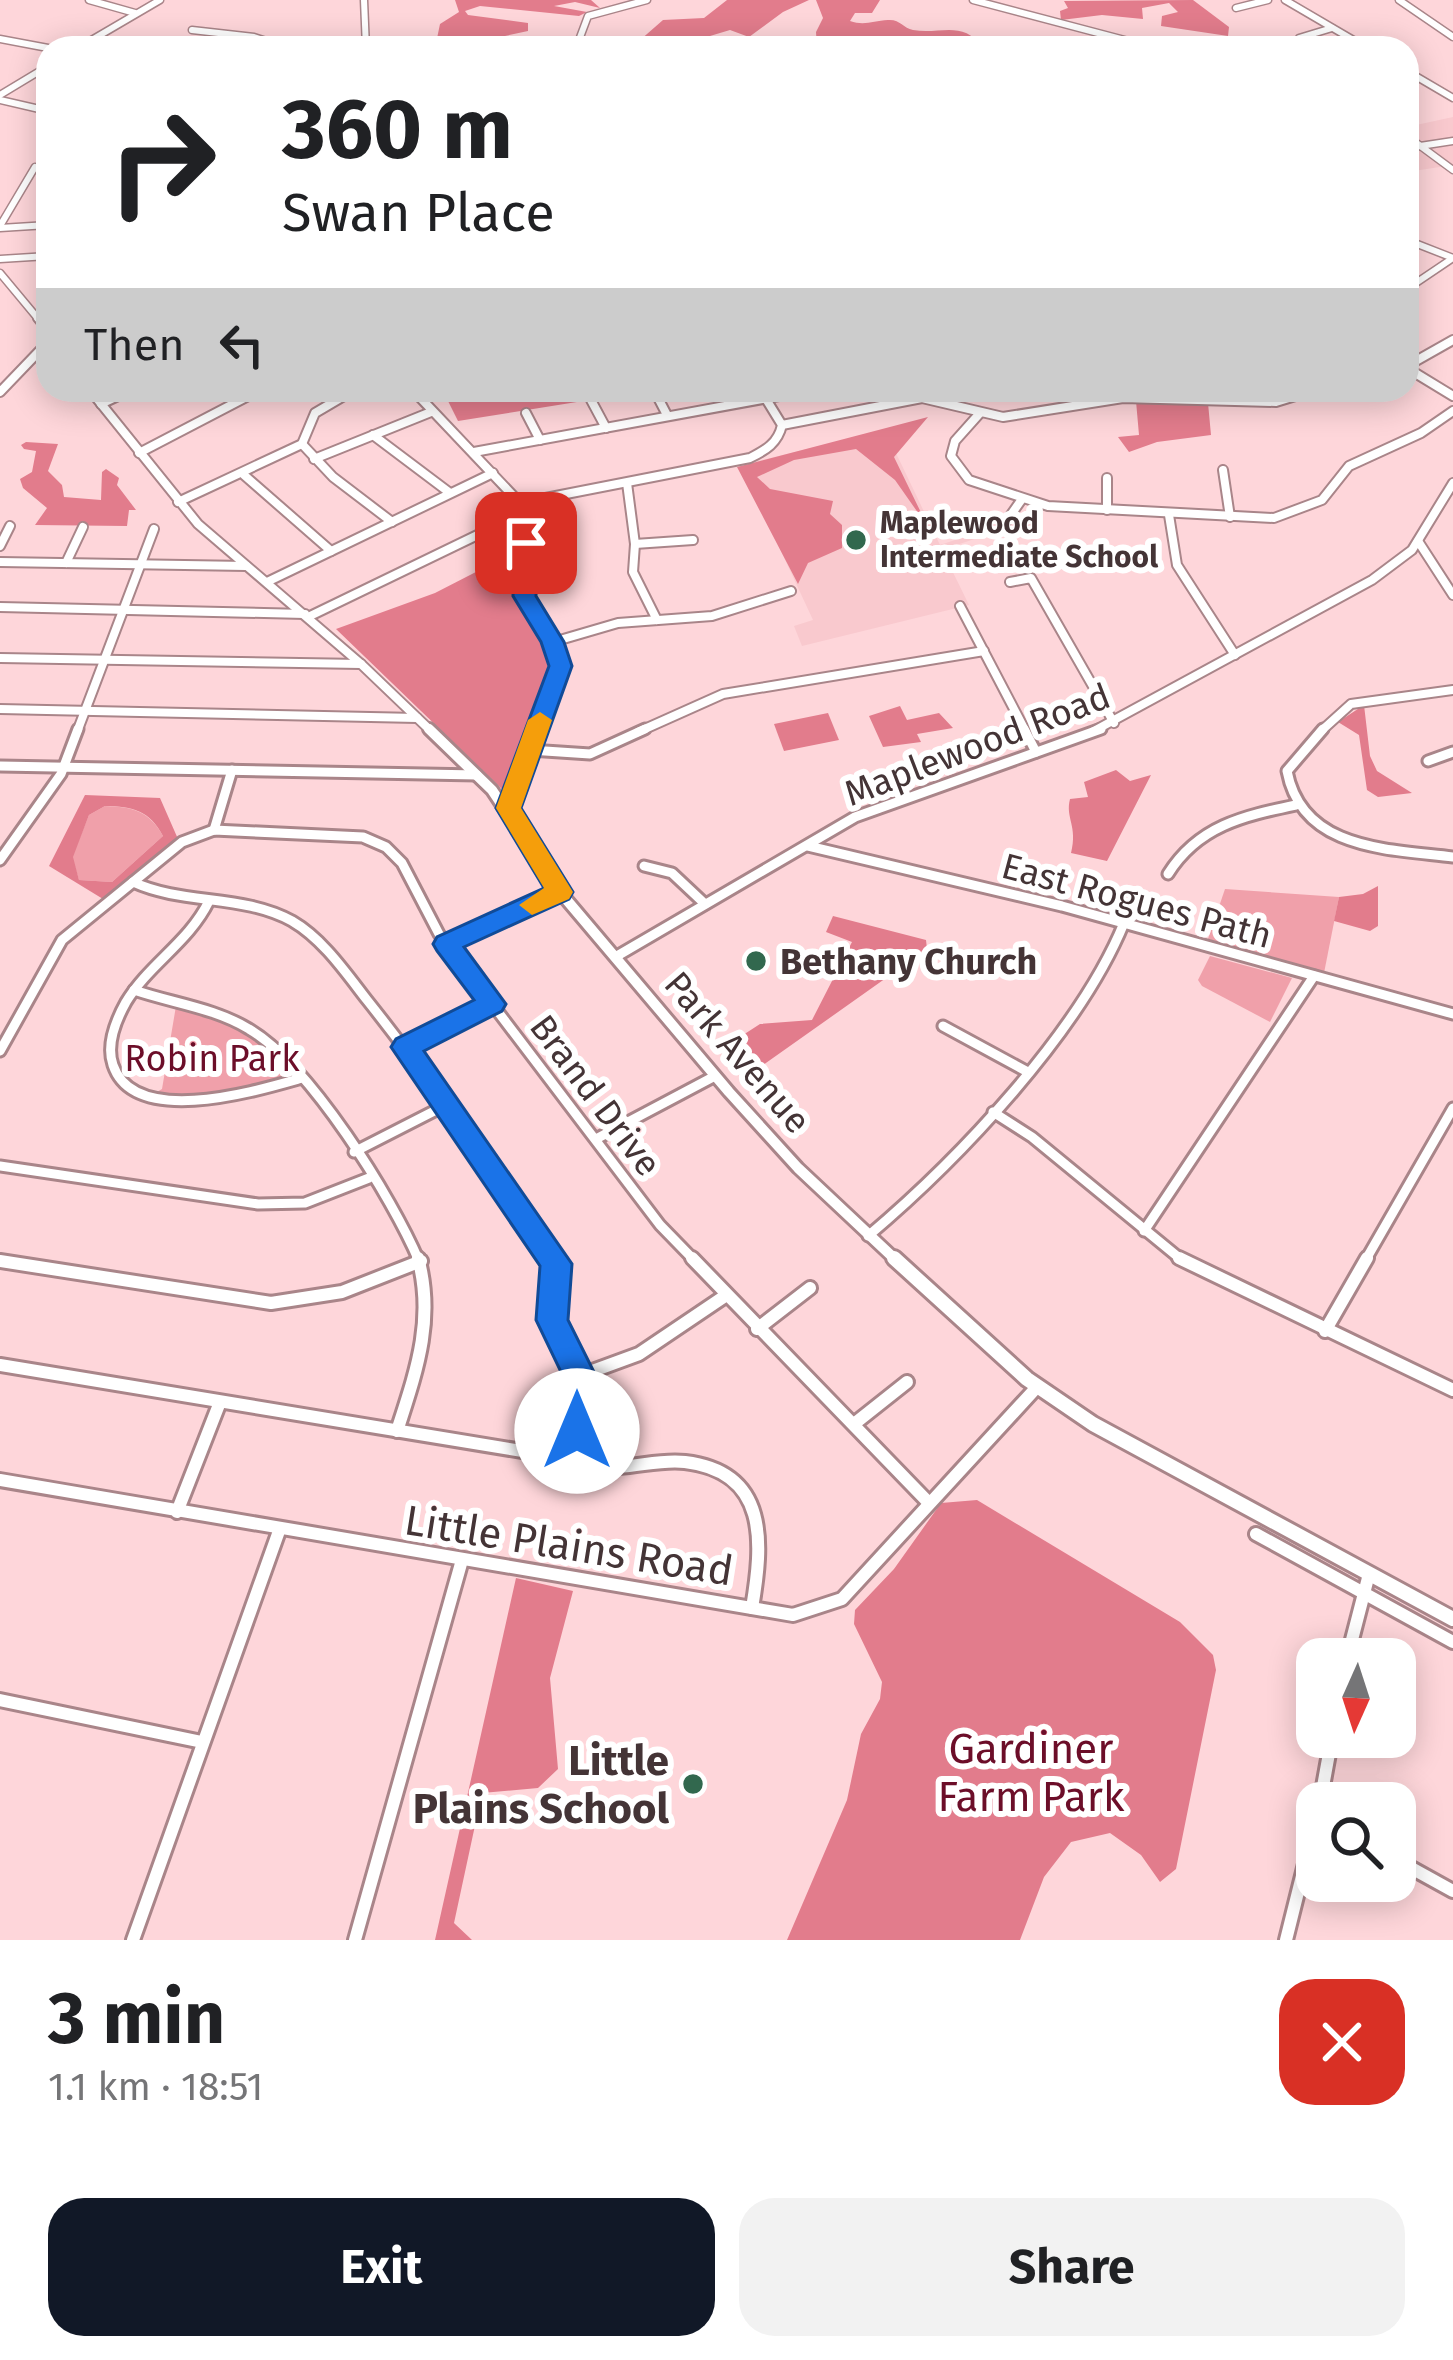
<!DOCTYPE html>
<meta charset="utf-8">
<style>
body{margin:0;font-family:"Fira Sans",sans-serif;background:#f2f2f2;color:#202124;height:100vh;display:flex;flex-direction:column;font-size:45px;white-space:nowrap}
*{box-sizing:border-box;margin:0}
p{font-size:39px;color:#757577}
.icon{flex:none;width:66px;height:66px;fill:none;stroke:currentColor;stroke-width:2;stroke-linecap:round;stroke-linejoin:round}
.map{position:relative;height:1940px;overflow:hidden}
.sheet{display:flex;flex-direction:column;background:#fff;flex:1}
.sheet>*{flex:none}
.hud{position:absolute;left:36px;top:36px;width:1383px;height:366px;border-radius:36px;box-shadow:0 6px 30px #0003;background:#fff;color:#202124;overflow:hidden}
.needle{width:78px;rotate:183deg}
.buttons{position:absolute;left:1296px;top:1638px;display:grid;gap:24px}
.buttons a{display:grid;place-items:center;width:120px;height:120px;border-radius:24px;background:#fff;box-shadow:0 6px 30px #0003;font-size:60px}
.pin{position:absolute;display:grid;place-items:center;width:102px;height:102px;color:#fff;margin:-51px;border-radius:24px;box-shadow:0 6px 18px #0006}
.me{position:absolute;width:132px;margin:-66px;rotate:0deg;stroke-linejoin:round;filter:drop-shadow(0 0 9px #0008)}
.turn{display:flex;align-items:center;gap:42px;height:252px;padding:0 48px;font-size:54px}
.turn .icon{width:156px;height:156px;stroke-width:2.5}
.turn b{display:block;font-size:84px;line-height:102px}
.then{display:flex;align-items:center;height:114px;padding:0 48px;background:#0003;gap:24px;font-size:45px}
.round{display:grid;place-items:center;flex:none;width:126px;height:126px;border-radius:36px;background:#f2f2f2}
.headline{display:flex;align-items:center;justify-content:space-between;height:204px;padding:0 48px}
h1{font-size:72px;font-weight:700;line-height:90px}
.button{display:flex;gap:24px;margin-top:auto;padding:24px 48px}
.button a{flex:1;height:138px;border-radius:36px;background:#111827;color:#fff;font-size:48px;font-weight:700;line-height:138px;text-align:center}
.button a+a{background:#f2f2f2;color:#202124}
.map>svg:first-child{display:block}
.built{fill:#f9c9ce}
.green{fill:#f0a0aa}
.forest{fill:#e27c8c;fill-rule:evenodd}
.lines{fill:none;stroke-linecap:round;stroke-linejoin:round}
.minor-far3-casing{stroke:#a98589;stroke-width:9}
.minor-far2-casing{stroke:#a98589;stroke-width:12}
.minor-far1-casing{stroke:#a98589;stroke-width:15}
.minor-casing{stroke:#a98589;stroke-width:18}
.major-far3-casing{stroke:#a98589;stroke-width:9}
.major-far2-casing{stroke:#a98589;stroke-width:12}
.major-far1-casing{stroke:#a98589;stroke-width:16}
.major-casing{stroke:#a98589;stroke-width:20}
.minor-far3{stroke:#fff;stroke-width:6}
.minor-far2{stroke:#fff;stroke-width:8}
.minor-far1{stroke:#fff;stroke-width:9}
.minor{stroke:#fff;stroke-width:12}
.major-far3{stroke:#fff;stroke-width:6}
.major-far2{stroke:#fff;stroke-width:8}
.major-far1{stroke:#fff;stroke-width:10}
.major{stroke:#fff;stroke-width:14}
.route{fill:#1a73e8;stroke:#114b97;stroke-width:3}
.slow{fill:#f59e0b}
.poi-dot{fill:#32684e;stroke:#fff;stroke-width:4.5}
.labels{text-anchor:middle;stroke-width:12;stroke-linejoin:round;paint-order:stroke}
.far-poi-label{font-size:30px;font-weight:bold;fill:#443436;stroke:#fff;text-anchor:start}
.street-label{font-size:36px;fill:#443436;stroke:#fff}
.poi-label{font-size:36px;font-weight:bold;fill:#443436;stroke:#fff;text-anchor:start}
.park-label{font-size:36px;fill:#6c0e29;stroke:#fff}
.near-street-label{font-size:42px;fill:#443436;stroke:#fff}
.near-park-label{font-size:42px;fill:#6c0e29;stroke:#fff}
.near-poi-label{font-size:42px;font-weight:bold;fill:#443436;stroke:#fff;text-anchor:end}
</style>
<div class="map">
<svg width="1453" height="1940" viewBox="0 0 1453 1940">
<rect width="100%" height="100%" fill="#fed6da"/>
<g class="built">
<polygon points="1453,117 1453,165 1407,172 1407,127"/>
<polygon points="885,430 940,545 985,530 989,534 942,550 969,605 802,646 794,626 813,620 741,465"/>
</g>
<g class="green">
<path d="M 105,806 C 133,807 149,811 163,836 L 112,882 L 79,880 L 72,857 L 89,815 Z"/>
<polygon points="1225,889 1339,897 1324,973 1208,939"/>
<polygon points="1210,956 1292,978 1270,1022 1202,986 1198,980"/>
<path d="M 176,1006 C 237,1016 258,1037 302,1078 L 216,1099 L 150,1096 L 162,1089 Z"/>
</g>
<g class="forest">
<polygon points="455,0 591,0 600,8 575,2 554,6 587,12 579,16 480,6 465,11 468,15 528,23 528,31 505,36 518,46 435,48 440,24 459,12"/>
<polygon points="727,0 809,0 783,12 749,37 730,30 710,36 713,48 631,48 663,20 704,18"/>
<path d="M 816,0 C 843,0 873,0 904,0 L 880,0 L 872,13 L 855,13 L 850,21 C 864,26 873,21 888,20 C 900,19 903,28 913,30 C 940,35 963,19 983,48 L 817,48 L 816,32 L 823,18 Z"/>
<polygon points="1193,0 1229,27 1228,36 1161,26 1162,16 1178,12 1169,3 1142,8 1143,19 1102,15 1061,20 1060,11 1068,8 1064,1"/>
<polygon points="435,390 652,390 458,421 447,399"/>
<polygon points="1136,401 1208,403 1211,435 1157,442 1129,452 1118,437 1139,435"/>
<polygon points="928,417 894,457 928,527 895,480 856,449 794,460 757,477 770,489 833,501 830,514 842,525 842,548 808,563 798,584 737,467"/>
<polygon points="26,442 58,444 48,471 62,485 64,497 101,500 102,472 106,469 119,478 117,485 136,510 129,510 127,526 35,525 47,508 23,488 20,479 32,472 36,451 24,449 21,445"/>
<path d="M 509,555 C 515,599 539,624 553,664 L 524,730 L 506,793 L 336,629 L 435,593 Z"/>
<polygon points="1364,705 1370,756 1377,771 1412,793 1378,797 1367,790 1359,735 1338,722"/>
<polygon points="900,706 907,720 939,713 953,728 917,734 921,742 883,747 869,716"/>
<polygon points="828,713 839,740 784,751 774,724"/>
<path d="M 1116,770 L 1130,781 L 1151,775 L 1107,861 L 1071,853 C 1078,826 1065,818 1070,799 L 1088,797 L 1084,782 Z"/>
<path d="M 85,795 L 160,798 L 178,839 L 103,899 L 49,866 ZM 105,806 C 133,806 150,811 163,836 L 112,882 L 79,880 L 73,857 L 89,815 Z"/>
<polygon points="1378,886 1378,926 1370,931 1334,921 1339,897 1363,894"/>
<polygon points="833,916 926,940 927,949 742,1080 726,1046 760,1024 812,1020 852,942 826,932"/>
<polygon points="977,1500 1180,1622 1213,1655 1216,1670 1176,1869 1160,1882 1141,1855 1110,1833 1071,1842 1044,1877 1020,1940 787,1940 847,1800 861,1734 880,1699 882,1682 854,1624 855,1610 894,1569 941,1503"/>
<polygon points="516,1578 573,1591 550,1678 558,1769 538,1788 482,1793 454,1923 472,1940 435,1940"/>
</g>
<g class="lines">
<g class="minor-far3-casing">
<g id="minor-far3">
<polyline points="89,0 135,13"/>
<polyline points="364,0 366,48"/>
<polyline points="973,0 1155,48"/>
<polyline points="1285,0 1367,48"/>
<polyline points="1399,0 1453,37"/>
<polyline points="1236,8 1268,0"/>
<polyline points="192,30 254,37 288,48"/>
<polyline points="1299,38 1332,28"/>
<polyline points="0,39 48,48"/>
<polyline points="78,48 160,0"/>
<polyline points="570,48 579,40 588,16 647,0"/>
<polyline points="1407,71 1453,98"/>
<polyline points="0,95 48,66"/>
<polyline points="1407,136 1453,170"/>
<polyline points="0,226 35,167"/>
<polyline points="0,228 48,225"/>
<polyline points="1407,240 1453,258"/>
<polyline points="0,259 48,256"/>
<polyline points="1407,289 1453,258"/>
</g>
</g>
<g class="minor-far2-casing">
<g id="minor-far2">
<polyline points="1407,366 1453,340"/>
<polyline points="1407,368 1453,396"/>
<polyline points="413,390 520,503 526,543 525,596 559,655 559,680 538,732"/>
<polyline points="654,390 667,415"/>
<polyline points="591,400 606,428"/>
<polyline points="101,404 131,390"/>
<polyline points="526,413 540,440"/>
<polyline points="980,413 955,441 951,456 969,480 1048,506 1274,518 1322,500 1349,466 1421,433 1453,411"/>
<polyline points="782,425 922,398 1003,417 1123,398 1276,402 1315,390"/>
<polyline points="373,435 450,493"/>
<polyline points="302,444 333,477 392,522"/>
<polyline points="474,452 812,390"/>
<polyline points="139,453 260,390"/>
<polyline points="314,459 431,412"/>
<polyline points="1223,470 1230,517"/>
<polyline points="244,475 331,551"/>
<polyline points="1107,478 1107,510"/>
<polyline points="627,483 635,544 633,572 657,620"/>
<polyline points="178,502 302,444 315,413 354,390"/>
<path d="M 520,503 L 750,458 C 766,450 778,443 782,425 L 766,399"/>
<polyline points="1169,515 1177,565 1235,655"/>
<polyline points="1003,526 1022,499"/>
<polyline points="1418,541 1453,595"/>
<polyline points="635,544 693,540"/>
<polyline points="0,546 10,526"/>
<polyline points="0,562 246,566"/>
<polyline points="66,563 83,527"/>
<polyline points="267,582 493,473"/>
<polyline points="1010,582 1031,578 1114,723"/>
<polyline points="960,606 1026,732"/>
<polyline points="0,607 305,614"/>
<polyline points="308,617 523,513"/>
<polyline points="553,642 618,623 712,616 791,591"/>
<polyline points="0,658 361,664"/>
<polyline points="0,709 417,718"/>
<polyline points="77,732 154,529"/>
<polyline points="638,732 723,694 984,651"/>
<polyline points="1092,732 1372,580 1412,550 1453,483"/>
<polyline points="1320,732 1351,704 1453,690"/>
</g>
</g>
<g class="minor-far1-casing">
<g id="minor-far1">
<polyline points="1024,729 1036,752"/>
<path d="M 1323,729 L 1287,771 C 1302,850 1387,849 1453,857"/>
<polyline points="530,750 590,754 645,729"/>
<polyline points="1428,761 1453,752"/>
<polyline points="0,766 477,775"/>
<polyline points="508,808 539,729"/>
<polyline points="214,830 232,770"/>
<polyline points="808,846 1062,906 1453,1014"/>
<polyline points="0,860 61,774 78,729"/>
<polyline points="644,866 672,873 705,904"/>
<path d="M 1168,874 C 1198,826 1243,816 1296,805"/>
<path d="M 133,882 C 183,905 243,894 292,921 C 323,939 346,973 367,1000 C 434,1084 493,1173 554,1261"/>
<path d="M 209,901 C 189,942 149,964 126,1002 C 116,1020 106,1045 113,1065 C 134,1128 256,1091 302,1078"/>
<polyline points="446,944 560,892"/>
<polyline points="617,956 855,817 1101,729"/>
<path d="M 134,990 C 172,1003 215,1008 249,1029 C 309,1064 392,1197 419,1261"/>
<polyline points="943,1026 1026,1071"/>
<polyline points="405,1047 492,1004"/>
<polyline points="0,1051 62,940 182,842 214,830 363,837 386,847 402,863 439,934 660,1225 695,1261"/>
<polyline points="993,1112 1032,1137 1183,1261"/>
<polyline points="596,1139 715,1076"/>
<polyline points="354,1152 446,1105"/>
<polyline points="0,1166 258,1204 305,1203 369,1178"/>
<polyline points="1144,1231 1314,976"/>
<path d="M 868,1236 C 958,1160 1079,1033 1124,923"/>
<polyline points="1365,1261 1453,1108"/>
</g>
</g>
<g class="minor-casing">
<g id="minor">
<polyline points="552,1258 556,1264 552,1320 579,1376 573,1459"/>
<polyline points="692,1258 929,1503"/>
<polyline points="1179,1258 1453,1390"/>
<polyline points="0,1261 271,1303 342,1292 421,1261"/>
<polyline points="757,1329 810,1288"/>
<polyline points="1325,1331 1367,1258"/>
<path d="M 0,1365 L 619,1467 C 641,1466 663,1459 685,1462 C 769,1472 763,1543 752,1608"/>
<polyline points="579,1376 639,1354 725,1296"/>
<polyline points="854,1424 907,1382"/>
<path d="M 397,1431 C 416,1372 435,1320 418,1258"/>
<polyline points="0,1480 793,1615 842,1599 1037,1387"/>
<polyline points="177,1512 220,1402"/>
<polyline points="1256,1534 1453,1642"/>
<polyline points="1347,1659 1369,1574"/>
<polyline points="0,1700 202,1742"/>
<polyline points="1320,1803 1332,1737"/>
<polyline points="1395,1859 1453,1891"/>
<polyline points="133,1940 279,1531"/>
<polyline points="355,1940 462,1560"/>
<polyline points="1286,1940 1317,1816"/>
</g>
</g>
<g class="major-far3-casing">
<g id="major-far3">
<polyline points="0,100 48,111"/>
<polyline points="1407,148 1453,141"/>
<polyline points="0,273 40,321"/>
</g>
</g>
<g class="major-far2-casing">
<g id="major-far2">
<polyline points="38,318 48,330"/>
<polyline points="90,390 198,524 361,664 432,732"/>
<polyline points="0,392 48,342"/>
</g>
</g>
<g class="major-far1-casing">
<polyline id="major-far1" points="429,729 492,790 560,892 729,1092 798,1168 897,1261"/>
</g>
<g class="major-casing">
<polyline id="major" points="894,1258 1027,1379 1093,1424 1453,1619"/>
</g>
<use href="#minor-far3" class="minor-far3"/>
<use href="#minor-far2" class="minor-far2"/>
<use href="#minor-far1" class="minor-far1"/>
<use href="#minor" class="minor"/>
<use href="#major-far3" class="major-far3"/>
<use href="#major-far2" class="major-far2"/>
<use href="#major-far1" class="major-far1"/>
<use href="#major" class="major"/>
</g>
<polygon class="route" points="526,536 537,543 536,596 564,642 572,666 521,808 573,892 569,899 464,947 506,1004 502,1011 424,1051 572,1264 568,1320 596,1376 593,1431 588,1442 577,1446 565,1442 560,1431 563,1376 536,1320 540,1266 391,1047 396,1039 474,1000 437,951 433,944 437,937 544,888 496,808 549,666 541,642 513,596 515,543"/>
<polygon class="slow" points="540,712 552,720 521,808 573,892 569,899 532,915 519,905 544,888 496,808 528,720"/>
<g class="poi-dot">
<circle cx="856" cy="540" r="12"/>
<circle cx="756" cy="961" r="12"/>
<circle cx="693" cy="1784" r="12"/>
</g>
<g class="labels">
<g class="far-poi-label">
<text x="880" y="533">Maplewood<tspan x="880" dy="34">Intermediate School</tspan></text>
</g>
<g class="street-label">
<text transform="translate(977 744) rotate(-21)" y="13">Maplewood Road</text>
<text transform="translate(1137 900) rotate(15)" y="13">East Rogues Path</text>
<text transform="translate(738 1052) rotate(49)" y="13">Park Avenue</text>
<text transform="translate(596 1095) rotate(53)" y="13">Brand Drive</text>
</g>
<g class="poi-label">
<text x="780" y="974">Bethany Church</text>
</g>
<g class="park-label">
<text x="212" y="1071">Robin Park</text>
</g>
<g class="near-street-label">
<text transform="translate(569 1545) rotate(9)" y="15">Little Plains Road</text>
</g>
<g class="near-park-label">
<text x="1031" y="1763">Gardiner<tspan x="1031" dy="48">Farm Park</tspan></text>
</g>
<g class="near-poi-label">
<text x="669" y="1775">Little<tspan x="669" dy="48">Plains School</tspan></text>
</g>
</g>
</svg>
<div class="buttons">
<a><svg class="needle" viewBox="-14 -14 28 28"><path d="M0-13l5 13h-10z" fill="#e53935"/><path d="M0 13l5-13h-10z" fill="#757577"/></svg></a>
<a><svg class="icon" aria-label="search" viewBox="0 0 24 24"><circle cx="10" cy="10" r="6"/><path d="M15 15l6 6"/></svg></a>
</div>
<div class="pin" style="left:526px;top:543px;background:#d93025"><svg class="icon" aria-label="arrive" viewBox="0 0 24 24"><path d="M6 21V4h12l-3 4 3 4H6"/></svg></div>
<svg class="me" style="left:577px;top:1431px" viewBox="-20 -20 40 40"><circle r="19" fill="#fff"/><path d="M0-13L10 11 0 6-10 11z" fill="#1a73e8"/></svg>
<div class="hud">
<div class="turn"><svg class="icon" aria-label="right" viewBox="0 0 24 24"><path d="M7 20v-9h11M14 6l5 5-5 5"/></svg><div><b>360 m</b>Swan Place</div></div>
<div class="then">Then<svg class="icon" aria-label="left" viewBox="0 0 24 24"><path d="M17 20v-9H6M10 6l-5 5 5 5"/></svg></div>
</div>
</div>
<section class="sheet">
<div class="headline"><div><h1>3 min</h1><p>1.1 km · 18:51</p></div><a class="round" style="background:#d93025;color:#fff"><svg class="icon" aria-label="close" viewBox="0 0 24 24"><path d="M6 6l12 12M18 6L6 18"/></svg></a></div>
<div class="button"><a>Exit</a><a>Share</a></div>
</section>
